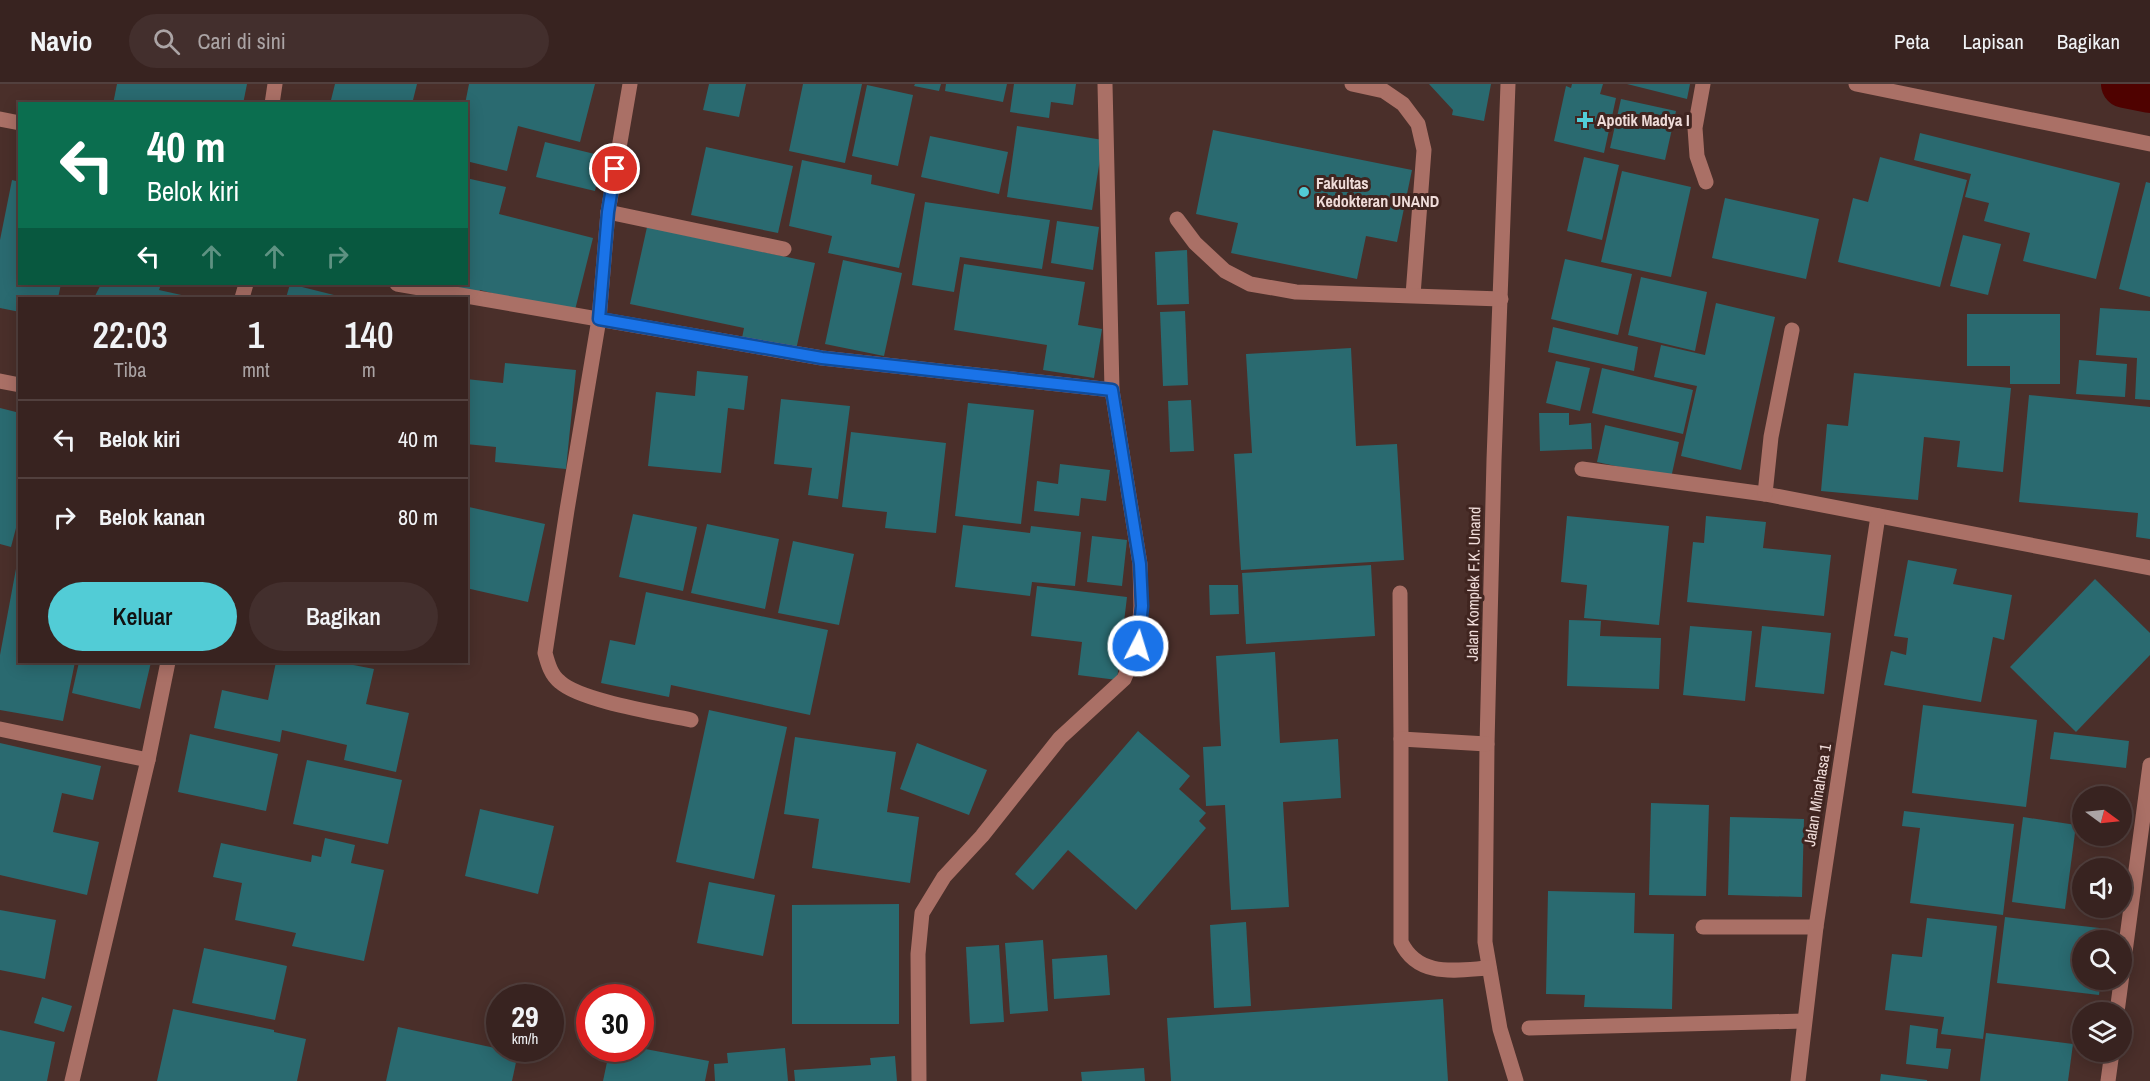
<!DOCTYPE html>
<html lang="id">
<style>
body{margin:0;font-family:"Archivo Narrow",sans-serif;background:#432f2d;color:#f1f3f6;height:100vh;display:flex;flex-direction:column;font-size:22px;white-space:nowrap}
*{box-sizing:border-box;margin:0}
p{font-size:20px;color:#aba4a5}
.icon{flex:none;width:33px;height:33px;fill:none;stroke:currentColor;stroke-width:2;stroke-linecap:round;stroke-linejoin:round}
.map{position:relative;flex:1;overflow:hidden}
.sheet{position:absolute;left:18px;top:213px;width:450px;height:366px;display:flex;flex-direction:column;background:#382320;border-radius:0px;box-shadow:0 3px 15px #0003,0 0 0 2px #52403e}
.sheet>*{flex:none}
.hud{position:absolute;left:18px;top:18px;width:450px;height:183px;border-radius:0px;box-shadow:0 3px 15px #0003,0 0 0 2px #52403e;background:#0b6e4f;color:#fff;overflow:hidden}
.needle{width:39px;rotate:105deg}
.buttons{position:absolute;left:2072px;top:702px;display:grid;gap:12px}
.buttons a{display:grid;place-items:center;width:60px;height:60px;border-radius:50%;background:#382320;box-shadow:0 3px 15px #0003,0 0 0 2px #52403e;font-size:30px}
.speed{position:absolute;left:486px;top:900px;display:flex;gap:12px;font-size:30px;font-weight:700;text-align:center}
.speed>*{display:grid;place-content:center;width:78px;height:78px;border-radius:50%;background:#382320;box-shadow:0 3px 15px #0003,0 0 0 2px #52403e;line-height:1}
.speed small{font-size:15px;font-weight:400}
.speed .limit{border:9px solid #d22;background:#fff;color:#111}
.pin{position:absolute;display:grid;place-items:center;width:51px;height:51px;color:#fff;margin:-26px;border:3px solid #fff;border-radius:50%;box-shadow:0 2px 6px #0007}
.me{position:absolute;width:66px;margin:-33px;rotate:5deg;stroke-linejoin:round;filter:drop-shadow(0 0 4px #0008)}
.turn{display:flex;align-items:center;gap:21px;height:126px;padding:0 30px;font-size:27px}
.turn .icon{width:78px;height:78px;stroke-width:2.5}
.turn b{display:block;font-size:42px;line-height:51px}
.lanes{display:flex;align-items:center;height:57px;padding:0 30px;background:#0003;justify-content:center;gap:30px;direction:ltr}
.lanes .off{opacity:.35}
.eta{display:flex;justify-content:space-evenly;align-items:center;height:102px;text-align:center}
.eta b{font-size:36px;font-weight:600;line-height:42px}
.primary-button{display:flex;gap:12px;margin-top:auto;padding:12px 30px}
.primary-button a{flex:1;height:69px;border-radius:36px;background:#52ccd6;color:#111;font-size:24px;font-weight:600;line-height:69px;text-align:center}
.primary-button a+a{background:#432f2d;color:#f1f3f6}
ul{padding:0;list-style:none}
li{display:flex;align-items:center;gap:18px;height:78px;padding:0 30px;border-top:2px solid #52403e}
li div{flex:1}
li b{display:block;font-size:22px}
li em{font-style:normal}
header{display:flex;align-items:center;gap:36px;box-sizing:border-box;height:84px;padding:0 30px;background:#382320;border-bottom:2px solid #52403e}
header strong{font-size:28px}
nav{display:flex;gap:33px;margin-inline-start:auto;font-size:21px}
.search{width:420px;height:54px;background:#432f2d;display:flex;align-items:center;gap:15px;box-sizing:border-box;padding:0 21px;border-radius:33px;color:#aba4a5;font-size:22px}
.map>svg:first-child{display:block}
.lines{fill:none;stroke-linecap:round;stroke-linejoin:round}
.canal{stroke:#4f0200;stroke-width:48}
.building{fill:#2a6a70}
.minor{stroke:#aa7066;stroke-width:15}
.route-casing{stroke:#114b97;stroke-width:15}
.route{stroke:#1a73e8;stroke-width:10}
.poi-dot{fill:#52ccd6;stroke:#402520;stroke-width:2}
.labels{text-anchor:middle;stroke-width:6;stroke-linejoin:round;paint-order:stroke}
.poi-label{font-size:16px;font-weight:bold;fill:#efdcd9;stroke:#402520;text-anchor:start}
.street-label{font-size:16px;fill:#efdcd9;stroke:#402520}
</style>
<header>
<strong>Navio</strong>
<div class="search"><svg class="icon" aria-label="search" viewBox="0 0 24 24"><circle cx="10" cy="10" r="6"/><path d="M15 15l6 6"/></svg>Cari di sini</div>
<nav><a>Peta</a><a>Lapisan</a><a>Bagikan</a></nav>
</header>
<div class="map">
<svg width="2150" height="997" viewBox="0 0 2150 997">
<rect width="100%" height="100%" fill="#4a2f2a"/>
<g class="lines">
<polyline class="canal" points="2125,0 2150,5"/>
</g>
<g class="building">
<polygon points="117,0 247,0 243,20 113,20"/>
<polygon points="335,0 417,0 412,20 330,20"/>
<polygon points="469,0 595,0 580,58 518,42 507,87 466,77 466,20 465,20"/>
<polygon points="709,0 746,0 739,33 703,26"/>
<polygon points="803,0 862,0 845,79 789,67"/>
<polygon points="915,0 941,0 939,7 914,2"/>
<polygon points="946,0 1007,0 1003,18 945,7"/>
<polygon points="1014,0 1076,0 1073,21 1051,18 1049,34 1010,28"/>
<polygon points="1429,0 1491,0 1484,37 1452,31 1453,26"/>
<polygon points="1572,0 1603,0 1600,10 1616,14 1604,69 1554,57 1566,2 1571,4"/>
<polygon points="1627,0 1690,0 1687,15"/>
<polygon points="867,1 913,11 898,82 852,72"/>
<polygon points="1621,15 1676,27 1665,76 1610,64"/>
<polygon points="1017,42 1103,56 1092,126 1007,113"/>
<polygon points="1213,46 1412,86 1397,158 1366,152 1357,195 1231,169 1238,139 1196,130"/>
<polygon points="1920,49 2120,99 2096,195 2023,177 2030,149 1984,137 1989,119 1965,113 1971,90 1914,76"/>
<polygon points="930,52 1008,68 999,110 921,93"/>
<polygon points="545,58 603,72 595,107 536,93"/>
<polygon points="706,63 793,82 778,149 691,131"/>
<polygon points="1584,73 1619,81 1602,156 1567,147"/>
<polygon points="1880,73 1967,96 1940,203 1838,178 1853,114 1868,118"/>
<polygon points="802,76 872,91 871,100 915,110 899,184 828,169 832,152 789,142"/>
<polygon points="1622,87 1691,103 1671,193 1601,178"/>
<polygon points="466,94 506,103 499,130 593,154 574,230 480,206 479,209 445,200 466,200"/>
<polygon points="12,96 20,98 20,200 61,200 58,214 20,214 20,228 0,224 0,156"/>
<polygon points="2146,98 2150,99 2150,213 2119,205"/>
<polygon points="1725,114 1819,135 1806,195 1712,174"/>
<polygon points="925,118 1050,136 1042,185 960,173 954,208 912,201"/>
<polygon points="1057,137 1099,143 1093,186 1051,179"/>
<polygon points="647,143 815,179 796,266 742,254 744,244 630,220"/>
<polygon points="1963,151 2001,160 1988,211 1950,202"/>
<polygon points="1187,166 1189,220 1157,221 1155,168"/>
<polygon points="1565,175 1632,190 1618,251 1551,235"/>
<polygon points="843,176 902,189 884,272 825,260"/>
<polygon points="964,180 1085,198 1078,241 1102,245 1094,294 1043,286 1047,261 954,246"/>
<polygon points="1641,193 1707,208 1695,267 1628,251"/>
<polygon points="101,200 161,200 159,206 195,214 94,214"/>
<polygon points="290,200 346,214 286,214"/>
<polygon points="1716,219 1775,233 1741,386 1681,372 1697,302 1654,293 1661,261 1705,271"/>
<polygon points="2100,224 2150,227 2150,316 2135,315 2137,274 2096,271"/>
<polygon points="1185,227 1188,301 1163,302 1160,228"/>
<polygon points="1967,230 2060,230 2060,300 2010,300 2010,282 1967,282"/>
<polygon points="1553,243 1638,263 1634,287 1548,268"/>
<polygon points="1351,264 1356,362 1397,360 1404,476 1241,486 1234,370 1252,369 1246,270"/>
<polygon points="2079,276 2127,280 2125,313 2076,310"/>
<polygon points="1556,277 1590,284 1580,327 1546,319"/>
<polygon points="505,279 576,286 566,385 495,378 496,363 466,360 466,295 503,299"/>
<polygon points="1602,284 1693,306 1683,350 1592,329"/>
<polygon points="697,287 748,292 744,326 728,324 721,389 648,382 656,308 695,312"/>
<polygon points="1854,289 2011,304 2003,388 1957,383 1960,357 1924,353 1918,416 1821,407 1827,340 1848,342"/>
<polygon points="2029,311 2150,323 2150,455 2136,453 2138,429 2019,418"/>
<polygon points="781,315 850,322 838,415 808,411 812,384 774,380"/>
<polygon points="1191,316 1194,367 1170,368 1168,317"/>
<polygon points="968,319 1034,326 1021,440 955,432"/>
<polygon points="0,324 20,329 20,429 11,463 0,460"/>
<polygon points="1539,329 1569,329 1569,341 1591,339 1592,365 1540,367"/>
<polygon points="1605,341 1679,358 1671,394 1597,378"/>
<polygon points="851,348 946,359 936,449 885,444 887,428 842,423"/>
<polygon points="1060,380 1110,386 1106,417 1081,414 1079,432 1034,427 1037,397 1058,400"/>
<polygon points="466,416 470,417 469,423 545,440 528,518 466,504"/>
<polygon points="633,430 697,443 683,507 619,493"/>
<polygon points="1567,432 1669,442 1659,541 1584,534 1587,501 1561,498"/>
<polygon points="1706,432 1766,438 1763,464 1831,471 1824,532 1687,518 1693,458 1704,459"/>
<polygon points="707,440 779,455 765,525 691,509"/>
<polygon points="963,441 1030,449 1031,442 1081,448 1075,502 1032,498 1030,512 955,503"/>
<polygon points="1092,452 1127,456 1122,502 1087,498"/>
<polygon points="793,457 854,470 839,541 778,529"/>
<polygon points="18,474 20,578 75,578 63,637 0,626 0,571"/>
<polygon points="1908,476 1957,485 1953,500 2012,511 2004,556 1993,553 1981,618 1884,601 1891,567 1906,571 1908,554 1894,552"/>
<polygon points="1371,481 1375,552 1246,560 1242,489"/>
<polygon points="2095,495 2150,549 2150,571 2076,648 2010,583"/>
<polygon points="1209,501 1238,501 1239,530 1210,531"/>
<polygon points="1037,502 1127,513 1117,596 1078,591 1082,558 1031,552"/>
<polygon points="646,508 828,546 810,631 671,601 669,613 601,599 610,556 635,561"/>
<polygon points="1569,536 1601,537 1600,552 1661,554 1659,605 1567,602"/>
<polygon points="1690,542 1752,547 1745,617 1683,611"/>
<polygon points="1762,542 1831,549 1824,610 1755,603"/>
<polygon points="1275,568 1280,659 1338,655 1341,714 1283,718 1289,823 1231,826 1225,721 1206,722 1203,663 1221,662 1216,572"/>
<polygon points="79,578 151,578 140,625 72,609"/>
<polygon points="276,578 338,578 374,585 366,620 409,629 396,688 344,676 347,661 282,646 280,658 214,644 222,606 268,616"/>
<polygon points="1923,621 2037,636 2026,723 1912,709"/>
<polygon points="709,626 787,643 754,795 676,778"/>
<polygon points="1138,647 1190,692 1179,705 1206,729 1199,737 1206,744 1136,826 1068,766 1033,806 1015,790"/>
<polygon points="2054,648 2129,657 2126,684 2050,675"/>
<polygon points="190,650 278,670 266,727 178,708"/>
<polygon points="795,653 896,668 887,728 919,733 910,799 812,784 819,735 784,730"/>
<polygon points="0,659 101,682 93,716 62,709 53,748 99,758 87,811 0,791"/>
<polygon points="917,659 987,686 969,731 900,705"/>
<polygon points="307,676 402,696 388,760 293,740"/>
<polygon points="1651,719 1709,721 1706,812 1649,811"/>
<polygon points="480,725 554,742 538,810 465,792"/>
<polygon points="1904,727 2014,740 2003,831 1910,819 1920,744 1902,742"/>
<polygon points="1730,733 1804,735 1802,813 1728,811"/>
<polygon points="2023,733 2076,741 2065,825 2012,818"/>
<polygon points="325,754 355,761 351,779 384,786 364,877 292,862 296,849 235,836 242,799 213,793 221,759 311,778 312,771 321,773"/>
<polygon points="709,798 775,811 763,872 697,859"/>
<polygon points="1548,807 1635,809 1634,849 1674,850 1672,925 1584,923 1585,911 1546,910"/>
<polygon points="899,820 899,940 792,940 792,821"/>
<polygon points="0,826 56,836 45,895 0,886"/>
<polygon points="2005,833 2108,845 2106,856 2082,856 2082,896 2101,896 2099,911 1997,899"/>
<polygon points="1927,834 1997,842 1983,955 1941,950 1944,933 1885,926 1892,870 1922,873"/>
<polygon points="1246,838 1251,922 1214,924 1210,841"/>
<polygon points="1043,856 1048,927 1010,930 1005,859"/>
<polygon points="999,861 1004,938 970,940 966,863"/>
<polygon points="204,864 287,882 275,936 192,919"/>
<polygon points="1107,871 1110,911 1054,915 1052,875"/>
<polygon points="42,913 72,922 64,948 34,939"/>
<polygon points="1443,915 1448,997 1171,997 1167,934"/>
<polygon points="173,925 274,946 274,948 306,955 297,997 157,997"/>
<polygon points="1910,941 1938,945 1936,964 1951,965 1948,985 1906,980"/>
<polygon points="398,943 518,969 512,997 386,997"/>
<polygon points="0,946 55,958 47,997 0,997"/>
<polygon points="1986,949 2073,960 2068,997 1980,997"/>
<polygon points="610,964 640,964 709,977 705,997 603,997"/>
<polygon points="785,964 788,997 715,997 714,980 728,979 727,969"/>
<polygon points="895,972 897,997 795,997 794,986 871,981 870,974"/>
<polygon points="1144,984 1145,997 1082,997 1081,988"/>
<polygon points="1881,990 1927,996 1927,997 1880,997"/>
</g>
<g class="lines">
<g class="minor">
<path d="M 630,0 L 608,128 L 599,235 L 567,426 L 545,569 C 548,580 551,591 560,598 C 581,617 659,629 691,636"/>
<polyline points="1352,0 1384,7 1403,20 1418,40 1424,66 1413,211"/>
<polyline points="1508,0 1494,376 1487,660 1485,858 1500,945 1516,997"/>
<polyline points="1703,0 1695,44 1697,72 1706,98"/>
<polyline points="1856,0 2150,60"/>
<polyline points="272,20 275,0"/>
<polyline points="0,35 20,39"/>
<polyline points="608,128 784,165"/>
<polyline points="1177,135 1195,159 1225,187 1250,200 1296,208 1501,215"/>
<polyline points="397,200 822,274 1112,306"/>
<polyline points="242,214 246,200"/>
<polyline points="0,297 20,301"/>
<polyline points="1582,385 1765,410 2150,484"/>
<polyline points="1765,410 1771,353 1792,246"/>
<polyline points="1400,509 1401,655"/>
<polyline points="0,645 148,676"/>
<path d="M 1487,660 L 1401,655 L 1401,858 C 1418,894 1456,886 1489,884"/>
<polyline points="1703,843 1816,843"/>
<polyline points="2117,928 2150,681"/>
<polyline points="1529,944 1804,937"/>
<polyline points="72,997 148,676 168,578"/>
<polyline points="919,997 918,870 922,829 944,793 982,752 1060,654 1124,595 1138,562 1141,522 1140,480 1112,306 1105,0"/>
<polyline points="1798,997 1816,843 1878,432"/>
<polyline points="2108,997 2112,968"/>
</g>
</g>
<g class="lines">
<g class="route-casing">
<polyline id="route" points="615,85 608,128 599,235 822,274 1112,306 1140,480 1142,522 1138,562"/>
</g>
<use href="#route" class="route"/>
</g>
<g class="poi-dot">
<path d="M1582 27h6v6h6v6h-6v6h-6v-6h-6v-6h6z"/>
<circle cx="1304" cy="108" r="6"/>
</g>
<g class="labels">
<g class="poi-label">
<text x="1597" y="42">Apotik Madya I</text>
<text x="1316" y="105">Fakultas<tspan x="1316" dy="18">Kedokteran UNAND</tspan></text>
</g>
<g class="street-label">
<text transform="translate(1473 500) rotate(-89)" y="6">Jalan Komplek F.K. Unand</text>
<text transform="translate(1817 711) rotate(-81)" y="6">Jalan Minahasa 1</text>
</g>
</g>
</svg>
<div class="buttons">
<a><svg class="needle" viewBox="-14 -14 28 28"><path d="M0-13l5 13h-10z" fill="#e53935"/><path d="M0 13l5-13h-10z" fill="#aba4a5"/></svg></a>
<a><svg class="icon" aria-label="sound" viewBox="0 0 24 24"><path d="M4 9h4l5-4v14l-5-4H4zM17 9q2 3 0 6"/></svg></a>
<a><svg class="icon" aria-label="search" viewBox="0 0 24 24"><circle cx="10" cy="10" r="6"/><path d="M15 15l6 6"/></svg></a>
<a><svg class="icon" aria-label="layers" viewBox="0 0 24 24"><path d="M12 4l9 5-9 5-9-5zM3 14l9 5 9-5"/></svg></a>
</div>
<div class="speed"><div>29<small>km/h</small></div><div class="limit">30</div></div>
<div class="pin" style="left:615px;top:85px;background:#d93025"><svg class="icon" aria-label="arrive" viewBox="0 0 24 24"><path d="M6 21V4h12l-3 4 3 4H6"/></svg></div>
<svg class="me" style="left:1138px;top:562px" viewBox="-20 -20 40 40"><circle r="17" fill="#1a73e8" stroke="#fff" stroke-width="3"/><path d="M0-11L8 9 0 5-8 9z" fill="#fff"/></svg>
<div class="hud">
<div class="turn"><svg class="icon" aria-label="left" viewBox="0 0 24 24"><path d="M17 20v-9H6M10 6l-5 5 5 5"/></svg><div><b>40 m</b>Belok kiri</div></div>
<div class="lanes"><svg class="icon" aria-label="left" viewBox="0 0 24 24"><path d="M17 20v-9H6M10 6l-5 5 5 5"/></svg><svg class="icon off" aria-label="ahead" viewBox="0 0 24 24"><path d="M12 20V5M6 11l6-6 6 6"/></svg><svg class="icon off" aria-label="ahead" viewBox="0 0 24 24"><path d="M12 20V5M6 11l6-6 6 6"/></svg><svg class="icon off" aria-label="right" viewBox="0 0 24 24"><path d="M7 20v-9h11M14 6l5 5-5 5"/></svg></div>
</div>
<section class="sheet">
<div class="eta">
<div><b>22:03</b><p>Tiba</p></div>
<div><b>1</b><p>mnt</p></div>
<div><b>140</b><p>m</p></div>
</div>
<ul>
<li><svg class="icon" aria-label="left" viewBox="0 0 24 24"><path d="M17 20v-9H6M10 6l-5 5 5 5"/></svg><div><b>Belok kiri</b></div><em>40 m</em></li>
<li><svg class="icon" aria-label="right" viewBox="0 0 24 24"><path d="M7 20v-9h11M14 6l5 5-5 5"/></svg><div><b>Belok kanan</b></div><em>80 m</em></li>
</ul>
<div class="primary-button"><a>Keluar</a><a>Bagikan</a></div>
</section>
</div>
